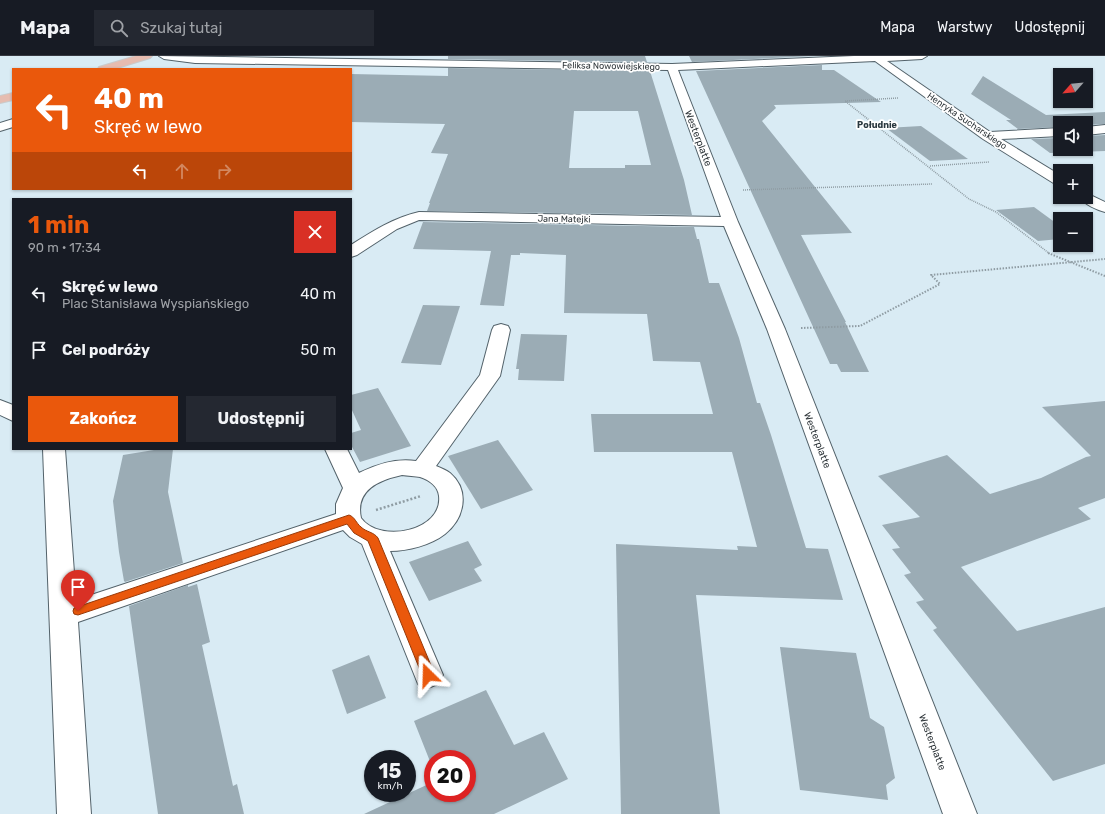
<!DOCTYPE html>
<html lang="pl">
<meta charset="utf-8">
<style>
body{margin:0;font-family:Rubik,sans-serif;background:#242831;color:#f1f3f6;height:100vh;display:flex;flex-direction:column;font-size:15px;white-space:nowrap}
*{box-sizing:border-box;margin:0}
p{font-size:13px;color:#9ea1a6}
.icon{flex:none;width:22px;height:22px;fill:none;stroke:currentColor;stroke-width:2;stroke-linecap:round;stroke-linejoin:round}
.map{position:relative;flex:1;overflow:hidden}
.side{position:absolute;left:12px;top:142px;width:340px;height:252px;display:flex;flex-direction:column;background:#171b24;border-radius:0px;box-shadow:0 1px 3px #0004}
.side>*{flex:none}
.top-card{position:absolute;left:12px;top:12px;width:340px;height:122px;border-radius:0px;box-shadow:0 1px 3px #0004;background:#ea580c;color:#fff;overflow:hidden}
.needle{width:26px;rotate:243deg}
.controls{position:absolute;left:1053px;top:12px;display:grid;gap:8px}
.controls a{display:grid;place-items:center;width:40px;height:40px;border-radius:0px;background:#171b24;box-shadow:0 1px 3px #0004;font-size:20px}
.speed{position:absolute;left:364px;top:694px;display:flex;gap:8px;font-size:20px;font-weight:700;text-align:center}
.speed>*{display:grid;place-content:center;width:52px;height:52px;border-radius:50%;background:#171b24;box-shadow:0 1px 3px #0004;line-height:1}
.speed small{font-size:10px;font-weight:400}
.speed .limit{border:6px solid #d22;background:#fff;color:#111}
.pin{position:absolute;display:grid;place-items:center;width:34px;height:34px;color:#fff;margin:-41px -17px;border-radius:50% 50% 50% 0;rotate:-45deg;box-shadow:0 0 4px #0007}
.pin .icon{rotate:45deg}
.me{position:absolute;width:44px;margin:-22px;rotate:338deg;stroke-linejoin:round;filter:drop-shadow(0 0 3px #0008)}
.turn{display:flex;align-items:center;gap:14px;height:84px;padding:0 16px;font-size:18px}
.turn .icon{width:52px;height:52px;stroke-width:2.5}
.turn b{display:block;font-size:28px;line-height:34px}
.lanes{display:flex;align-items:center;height:38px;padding:0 16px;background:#0003;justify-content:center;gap:20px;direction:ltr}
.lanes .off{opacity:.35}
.round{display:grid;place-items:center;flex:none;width:42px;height:42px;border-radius:0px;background:#242831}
.overview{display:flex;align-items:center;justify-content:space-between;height:68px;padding:0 16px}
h1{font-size:24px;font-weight:700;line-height:30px;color:#ea580c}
.primary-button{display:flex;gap:8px;margin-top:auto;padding:8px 16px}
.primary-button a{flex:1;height:46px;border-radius:0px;background:#ea580c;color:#fff;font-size:16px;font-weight:700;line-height:46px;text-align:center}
.primary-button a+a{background:#242831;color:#f1f3f6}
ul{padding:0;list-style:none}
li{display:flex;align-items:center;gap:12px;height:56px;padding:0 16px}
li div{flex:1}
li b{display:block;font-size:15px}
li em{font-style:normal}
header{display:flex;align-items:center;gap:24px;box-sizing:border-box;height:56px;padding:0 20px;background:#171b24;border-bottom:1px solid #363941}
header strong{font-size:19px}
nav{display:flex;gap:22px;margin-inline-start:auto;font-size:14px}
.search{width:280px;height:36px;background:#242831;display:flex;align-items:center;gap:10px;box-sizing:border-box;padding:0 14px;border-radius:0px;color:#9ea1a6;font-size:15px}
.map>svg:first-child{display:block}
.building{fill:#9bacb5;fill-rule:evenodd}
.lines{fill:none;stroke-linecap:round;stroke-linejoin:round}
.minor-casing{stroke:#53626a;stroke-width:2}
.major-casing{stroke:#c9cbcc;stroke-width:2}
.path-far2{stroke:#8f9ca3;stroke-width:1.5;stroke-dasharray:1 1;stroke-linecap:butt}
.path-far1{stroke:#8f9ca3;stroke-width:2;stroke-dasharray:1.5 1.5;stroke-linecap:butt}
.path{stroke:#8f9ca3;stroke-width:2.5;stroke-dasharray:2 2;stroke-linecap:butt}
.minor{fill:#fff;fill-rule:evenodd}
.major{fill:#e6bcb0;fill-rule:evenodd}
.route{fill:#ea580c;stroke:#983908}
.labels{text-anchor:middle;stroke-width:3.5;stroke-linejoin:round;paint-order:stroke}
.far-street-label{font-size:9px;fill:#2f363a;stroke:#fff}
.far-neighbourhood-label{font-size:9px;font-weight:bold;fill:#2a3940;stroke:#fff}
.street-label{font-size:10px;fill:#2f363a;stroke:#fff}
</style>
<header>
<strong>Mapa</strong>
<div class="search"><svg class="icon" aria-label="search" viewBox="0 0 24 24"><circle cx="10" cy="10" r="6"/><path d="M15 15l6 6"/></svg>Szukaj tutaj</div>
<nav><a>Mapa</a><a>Warstwy</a><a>Udostępnij</a></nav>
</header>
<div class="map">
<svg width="1105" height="758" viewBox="0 0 1105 758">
<rect width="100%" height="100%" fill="#d9ebf4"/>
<g class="building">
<polygon points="448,0 645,0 647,6 448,3"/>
<polygon points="689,0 814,0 692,6"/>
<polygon points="822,9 822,14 834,14 881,46 774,49 776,52 762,65 852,177 801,179 846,266 845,266 869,316 841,316 837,308 830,308 696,15"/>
<path d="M 448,12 L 650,15 L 684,124 L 692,159 L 427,155 L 430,147 L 429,147 L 448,98 L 431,97 L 445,68 L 351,66 L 351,18 L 448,20 ZM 574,55 L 638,55 L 651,109 L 625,109 L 625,112 L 569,112 Z"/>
<polygon points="983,20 1046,59 1105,56 1105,68 1086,69 1086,67 1060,67 1060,71 1018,73 1006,64 1011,64 971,38"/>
<polygon points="921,70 968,103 930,105 886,72"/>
<polygon points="1105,79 1105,95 1050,97 1031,83 1060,82 1060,93 1086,93 1086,80"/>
<polygon points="1034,151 1060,170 1060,183 1038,185 996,154"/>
<polygon points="423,166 694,171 697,183 699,183 709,227 719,227 739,282 757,347 760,347 771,379 806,492 828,493 843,544 696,539 720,758 621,758 616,488 738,494 737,490 757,491 732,396 594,396 591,358 713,358 700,306 653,305 647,258 564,257 566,199 520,197 520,199 511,199 504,250 480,249 491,195 413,193"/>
<polygon points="423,249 460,250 441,309 401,307"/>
<polygon points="521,278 567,279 564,325 518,324 519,313 516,313"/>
<polygon points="378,332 411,390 360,406 351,389 351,377 361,374 351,352 351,339"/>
<polygon points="1105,345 1105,442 1078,452 1091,463 961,511 1017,575 1105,551 1105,708 1053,725 933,574 937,572 916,546 924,544 904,519 911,517 892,493 900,492 882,469 920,461 878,420 947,399 990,438 1041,422 1086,401 1091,400 1042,351"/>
<polygon points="498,384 533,434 481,453 448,400"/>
<polygon points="160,393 173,393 168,436 183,507 125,526 124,525 119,496 113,445 123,399"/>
<polygon points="468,485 482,509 474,513 482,525 429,545 409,506"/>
<polygon points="197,528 210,586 202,589 233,730 237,728 244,758 158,758 129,550 188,529 188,531"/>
<polygon points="780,591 856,597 870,662 884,671 895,722 886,729 888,744 800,734"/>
<polygon points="369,599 386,642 347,658 332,614"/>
<polygon points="486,634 514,689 544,676 568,723 494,758 364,758 433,726 433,737 467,737 467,703 433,703 433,713 414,665"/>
</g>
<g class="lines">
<g class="minor-casing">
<g id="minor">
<path d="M 159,0 L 672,8 L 854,0 L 927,0 L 922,3 L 887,5 L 990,76 L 1060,72 L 1060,80 L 1001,83 L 1060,119 L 1060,129 L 1055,128 L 983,83 L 875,5 L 678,14 L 738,166 L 785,273 L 977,758 L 943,758 L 767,273 L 724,170 L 419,164 L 397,173 L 357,199 L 351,201 L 351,189 C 373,175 393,162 419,156 L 721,161 L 668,14 L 195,7 L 164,3 Z"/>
<polygon points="13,63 13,71 0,75 0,67"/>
<polygon points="1105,69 1105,77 1086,79 1086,71"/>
<path d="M 1086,137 L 1105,146 L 1105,156 C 1097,154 1084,148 1079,141 L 1086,141 Z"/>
<path d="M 501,268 L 508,270 L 510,274 L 500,320 L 436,410 C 441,412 446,414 450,417 C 470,434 465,462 445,478 C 431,489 408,495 390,495 L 443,619 L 438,628 L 428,632 L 418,628 L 362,488 L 350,481 L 343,474 L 78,566 L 91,758 L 57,758 L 43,393 L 65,393 L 76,544 L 336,458 L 336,448 L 343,432 L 325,393 L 347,393 L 359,417 C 377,408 396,402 416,405 L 480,319 L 492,274 L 494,270 ZM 402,419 C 408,420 415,420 420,421 C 429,424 438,430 439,440 C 443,475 380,488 361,462 C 355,434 379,424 402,419 Z"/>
<polygon points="0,344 13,349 13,365 0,359"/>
</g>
</g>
<g class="major-casing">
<g id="major">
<polygon points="136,0 152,0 150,2 114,13 98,13 99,11"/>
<polygon points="13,37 13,44 0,47 0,40"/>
</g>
</g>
<g class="path-far2">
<polyline points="898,42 845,45 969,143 996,156 1050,198"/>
<polyline points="930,110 989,106"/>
<polyline points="743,134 932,128"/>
</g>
<g class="path-far1">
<polyline points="1048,197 1105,220"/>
<polyline points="801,272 860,270 940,228 931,219 1105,203"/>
</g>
<polyline class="path" points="376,454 421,440"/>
<use href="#minor" class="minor"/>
<use href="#major" class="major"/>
</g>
<path class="route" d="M 349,459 C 355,461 356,467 361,471 C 366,476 374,476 378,482 L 435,619 L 433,623 L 428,624 L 424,623 L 422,619 L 368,485 L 354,477 L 347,468 L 78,559 L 74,558 L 73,555 L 74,552 Z"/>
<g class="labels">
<g class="far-street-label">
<text transform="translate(611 10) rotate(1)" y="3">Feliksa Nowowiejskiego</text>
<text transform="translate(967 65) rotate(34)" y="3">Henryka Sucharskiego</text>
<text transform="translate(564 163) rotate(1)" y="3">Jana Matejki</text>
</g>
<g class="far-neighbourhood-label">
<text x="877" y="72">Południe</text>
</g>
<g class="street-label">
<text transform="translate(699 82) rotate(69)" y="4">Westerplatte</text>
<text transform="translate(818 384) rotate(69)" y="4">Westerplatte</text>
<text transform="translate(933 686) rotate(69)" y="4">Westerplatte</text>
</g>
</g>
</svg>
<div class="controls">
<a><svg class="needle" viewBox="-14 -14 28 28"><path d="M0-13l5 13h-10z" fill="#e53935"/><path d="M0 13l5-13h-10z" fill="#9ea1a6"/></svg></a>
<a><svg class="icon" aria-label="sound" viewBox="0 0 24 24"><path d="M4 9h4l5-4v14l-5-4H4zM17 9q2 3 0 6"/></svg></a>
<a>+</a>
<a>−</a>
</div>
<div class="speed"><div>15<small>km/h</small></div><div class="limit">20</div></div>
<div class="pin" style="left:78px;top:555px;background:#d93025"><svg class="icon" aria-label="arrive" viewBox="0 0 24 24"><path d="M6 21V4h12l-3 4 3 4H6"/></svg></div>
<svg class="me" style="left:428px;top:619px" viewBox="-20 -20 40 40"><path d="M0-17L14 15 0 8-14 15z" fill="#ea580c" stroke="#fff" stroke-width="4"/></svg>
<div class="top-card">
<div class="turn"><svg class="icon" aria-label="left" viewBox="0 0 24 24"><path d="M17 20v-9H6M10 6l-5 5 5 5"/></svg><div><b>40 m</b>Skręć w lewo</div></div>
<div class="lanes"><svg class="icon" aria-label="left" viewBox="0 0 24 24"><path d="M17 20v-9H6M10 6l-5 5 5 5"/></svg><svg class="icon off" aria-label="ahead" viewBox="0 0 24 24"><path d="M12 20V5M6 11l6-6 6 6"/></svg><svg class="icon off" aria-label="right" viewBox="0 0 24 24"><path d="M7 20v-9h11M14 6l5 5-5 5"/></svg></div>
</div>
<section class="side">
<div class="overview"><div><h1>1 min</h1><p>90 m · 17:34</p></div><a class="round" style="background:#d93025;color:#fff"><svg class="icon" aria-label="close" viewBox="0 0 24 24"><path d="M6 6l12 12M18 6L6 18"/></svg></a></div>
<ul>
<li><svg class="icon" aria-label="left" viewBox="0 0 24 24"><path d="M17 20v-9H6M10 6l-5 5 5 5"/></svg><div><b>Skręć w lewo</b><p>Plac Stanisława Wyspiańskiego</p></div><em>40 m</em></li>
<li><svg class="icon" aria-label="arrive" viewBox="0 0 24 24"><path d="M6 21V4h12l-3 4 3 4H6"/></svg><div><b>Cel podróży</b></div><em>50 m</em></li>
</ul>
<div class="primary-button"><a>Zakończ</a><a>Udostępnij</a></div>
</section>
</div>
